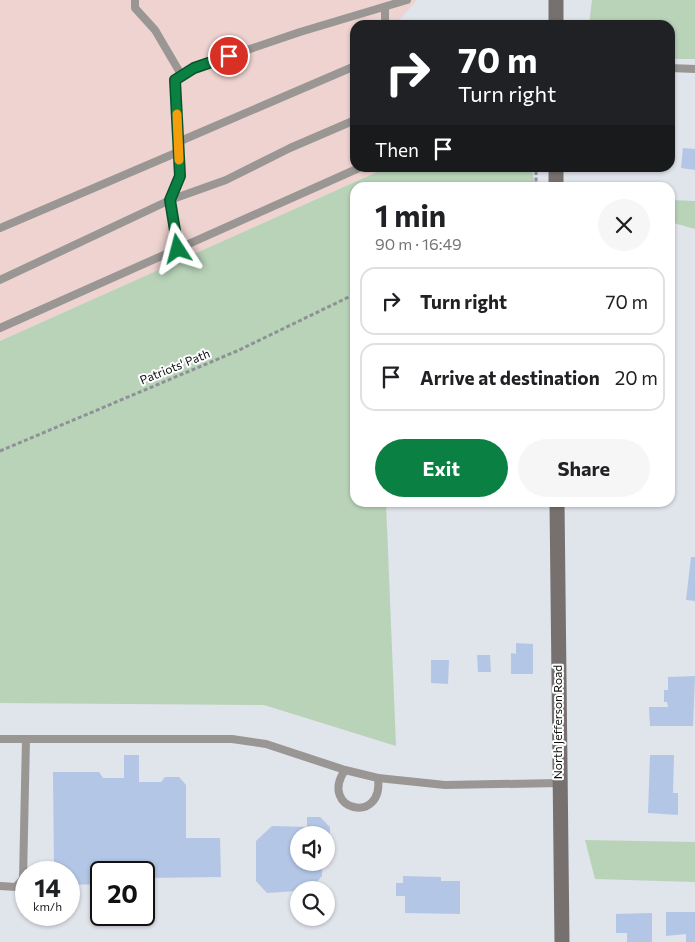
<!DOCTYPE html>
<meta charset="utf-8">
<style>
body{margin:0;font-family:Commissioner,sans-serif;background:#f6f6f6;color:#202124;height:100vh;display:flex;flex-direction:column;font-size:19px;white-space:nowrap}
*{box-sizing:border-box;margin:0}
p{font-size:16px;color:#757577}
.icon{flex:none;width:28px;height:28px;fill:none;stroke:currentColor;stroke-width:2;stroke-linecap:round;stroke-linejoin:round}
.map{position:relative;flex:1;overflow:hidden}
.sheet{position:absolute;left:350px;top:182px;width:325px;height:325px;display:flex;flex-direction:column;background:#fff;border-radius:15px;box-shadow:0 1px 4px #0004}
.sheet>*{flex:none}
.top-card{position:absolute;left:350px;top:20px;width:325px;height:152px;border-radius:15px;box-shadow:0 1px 4px #0004;background:#202124;color:#fff;overflow:hidden}
.fabs{position:absolute;left:290px;top:826px;display:grid;gap:10px}
.fabs a{display:grid;place-items:center;width:45px;height:45px;border-radius:50%;background:#fff;box-shadow:0 1px 4px #0004;font-size:25px}
.speed{position:absolute;left:15px;top:861px;display:flex;gap:10px;font-size:25px;font-weight:700;text-align:center}
.speed>*{display:grid;place-content:center;width:65px;height:65px;border-radius:50%;background:#fff;box-shadow:0 1px 4px #0004;line-height:1}
.speed small{font-size:12px;font-weight:400}
.speed .limit{border:2px solid #111;border-radius:8px;background:#fff;color:#111}
.pin{position:absolute;display:grid;place-items:center;width:42px;height:42px;color:#fff;margin:-21px;border:2px solid #fff;border-radius:50%;box-shadow:0 1px 5px #0007}
.me{position:absolute;width:55px;margin:-28px;rotate:351deg;stroke-linejoin:round;filter:drop-shadow(0 0 4px #0008)}
.turn{display:flex;align-items:center;gap:18px;height:105px;padding:0 25px;font-size:22px}
.turn .icon{width:65px;height:65px;stroke-width:2.5}
.turn b{display:block;font-size:35px;line-height:42px}
.then{display:flex;align-items:center;height:48px;padding:0 25px;background:#0003;gap:10px;font-size:19px}
.round{display:grid;place-items:center;flex:none;width:52px;height:52px;border-radius:26px;background:#f6f6f6}
.headline{display:flex;align-items:center;justify-content:space-between;height:85px;padding:0 25px}
h1{font-size:30px;font-weight:700;line-height:38px}
.action{display:flex;gap:10px;margin-top:auto;padding:10px 25px}
.action a{flex:1;height:58px;border-radius:30px;background:#0b8043;color:#fff;font-size:20px;font-weight:700;line-height:58px;text-align:center}
.action a+a{background:#f6f6f6;color:#202124}
ul{padding:0;list-style:none}
li{display:flex;align-items:center;gap:15px;height:68px;margin:0 10px 8px;padding:0 15px;border:2px solid #e0e0e0;border-radius:15px}
li div{flex:1}
li b{display:block;font-size:19px}
li em{font-style:normal}
.map>svg:first-child{display:block}
.industrial{fill:#eed3d0}
.green{fill:#b8d3b8}
.building{fill:#b3c6e6}
.lines{fill:none;stroke-linecap:round;stroke-linejoin:round}
.path{stroke:#8e9297;stroke-width:3;stroke-dasharray:4 2.5;stroke-linecap:butt}
.lane{stroke:#999694;stroke-width:8}
.secondary{stroke:#76706e;stroke-width:15}
.route-casing{stroke:#07532c;stroke-width:12}
.route{stroke:#0b8043;stroke-width:9}
.slow{stroke:#f59e0b;stroke-width:9}
.labels{text-anchor:middle;stroke-width:4;stroke-linejoin:round;paint-order:stroke}
.street-label{font-size:12px;fill:#0d0f11;stroke:#fff}
</style>
<div class="map">
<svg width="695" height="942" viewBox="0 0 695 942">
<rect width="100%" height="100%" fill="#e0e4eb"/>
<polygon class="industrial" points="0,0 417,0 400,19 400,25 355,25 355,168 386,168 0,341"/>
<g class="green">
<polygon points="592,0 695,0 695,59 670,59 670,25 589,25"/>
<polygon points="386,168 532,168 535,187 355,188 355,502 386,503 396,746 264,705 0,703 0,341"/>
<polygon points="670,200 695,201 695,229 670,222"/>
<polygon points="585,840 695,842 695,882 595,879"/>
</g>
<g class="building">
<polygon points="683,148 695,149 695,170 681,168"/>
<polygon points="691,557 695,557 695,601 686,600"/>
<polygon points="516,643 533,644 533,674 511,674 511,653 516,654"/>
<polygon points="477,655 490,655 491,672 478,672"/>
<polygon points="431,660 449,660 448,684 431,683"/>
<polygon points="695,676 693,726 650,726 649,707 668,707 667,702 664,702 664,690 668,690 668,677"/>
<polygon points="124,755 139,755 139,782 161,782 165,777 179,777 186,785 186,838 220,838 221,877 144,878 144,872 101,872 101,884 69,885 69,872 54,872 53,772 99,772 103,778 124,778"/>
<polygon points="650,755 674,755 673,793 678,793 678,815 648,813"/>
<polygon points="307,817 320,817 330,827 330,842 326,841 326,835 299,835 299,862 322,862 322,876 310,890 267,893 256,881 256,841 272,826 307,827"/>
<polygon points="403,876 441,877 441,881 460,881 460,914 405,913 405,896 396,896 396,883 403,883"/>
<polygon points="666,912 695,912 695,942 686,942 686,934 666,936"/>
<polygon points="652,913 652,942 627,942 627,933 616,933 616,914"/>
</g>
<g class="lines">
<g class="path">
<polyline points="536,188 536,168"/>
<polyline points="0,451 237,351 355,294"/>
</g>
<g class="lane">
<polyline points="135,0 135,8 155,30 182,76"/>
<polyline points="385,7 385,25"/>
<polyline points="670,68 695,69"/>
<polyline points="178,142 355,66"/>
<polyline points="0,228 178,152"/>
<polyline points="178,249 170,200 179,176 175,80 194,68 300,32 407,0"/>
<polyline points="0,280 170,200 226,180 290,148 355,120"/>
<polyline points="0,328 359,168"/>
<polyline points="0,739 26,739"/>
<path d="M 345,770 L 378,778 C 384,826 318,810 345,770 Z"/>
<polyline points="378,778 445,785 559,783"/>
<polyline points="0,886 16,887 23,879 26,739 232,739 266,744 345,770"/>
</g>
<g class="secondary">
<polyline points="556,25 556,0"/>
<polyline points="556,168 556,188"/>
<polyline points="557,502 562,942"/>
</g>
</g>
<g class="lines">
<g class="route-casing">
<polyline id="route" points="178,249 170,200 180,176 175,80 194,68 229,56"/>
</g>
<use href="#route" class="route"/>
<polyline class="slow" points="177,114 179,160"/>
</g>
<g class="labels">
<g class="street-label">
<text transform="translate(175 367) rotate(-22)" y="4">Patriots' Path</text>
<text transform="translate(558 722) rotate(-90)" y="4">North Jefferson Road</text>
</g>
</g>
</svg>
<div class="fabs">
<a><svg class="icon" aria-label="sound" viewBox="0 0 24 24"><path d="M4 9h4l5-4v14l-5-4H4zM17 9q2 3 0 6"/></svg></a>
<a><svg class="icon" aria-label="search" viewBox="0 0 24 24"><circle cx="10" cy="10" r="6"/><path d="M15 15l6 6"/></svg></a>
</div>
<div class="speed"><div>14<small>km/h</small></div><div class="limit">20</div></div>
<div class="pin" style="left:229px;top:56px;background:#d93025"><svg class="icon" aria-label="arrive" viewBox="0 0 24 24"><path d="M6 21V4h12l-3 4 3 4H6"/></svg></div>
<svg class="me" style="left:178px;top:249px" viewBox="-20 -20 40 40"><path d="M0-17L14 15 0 8-14 15z" fill="#0b8043" stroke="#fff" stroke-width="4"/></svg>
<div class="top-card">
<div class="turn"><svg class="icon" aria-label="right" viewBox="0 0 24 24"><path d="M7 20v-9h11M14 6l5 5-5 5"/></svg><div><b>70 m</b>Turn right</div></div>
<div class="then">Then<svg class="icon" aria-label="arrive" viewBox="0 0 24 24"><path d="M6 21V4h12l-3 4 3 4H6"/></svg></div>
</div>
<section class="sheet">
<div class="headline"><div><h1>1 min</h1><p>90 m · 16:49</p></div><a class="round"><svg class="icon" aria-label="close" viewBox="0 0 24 24"><path d="M6 6l12 12M18 6L6 18"/></svg></a></div>
<ul>
<li><svg class="icon" aria-label="right" viewBox="0 0 24 24"><path d="M7 20v-9h11M14 6l5 5-5 5"/></svg><div><b>Turn right</b></div><em>70 m</em></li>
<li><svg class="icon" aria-label="arrive" viewBox="0 0 24 24"><path d="M6 21V4h12l-3 4 3 4H6"/></svg><div><b>Arrive at destination</b></div><em>20 m</em></li>
</ul>
<div class="action"><a>Exit</a><a>Share</a></div>
</section>
</div>
